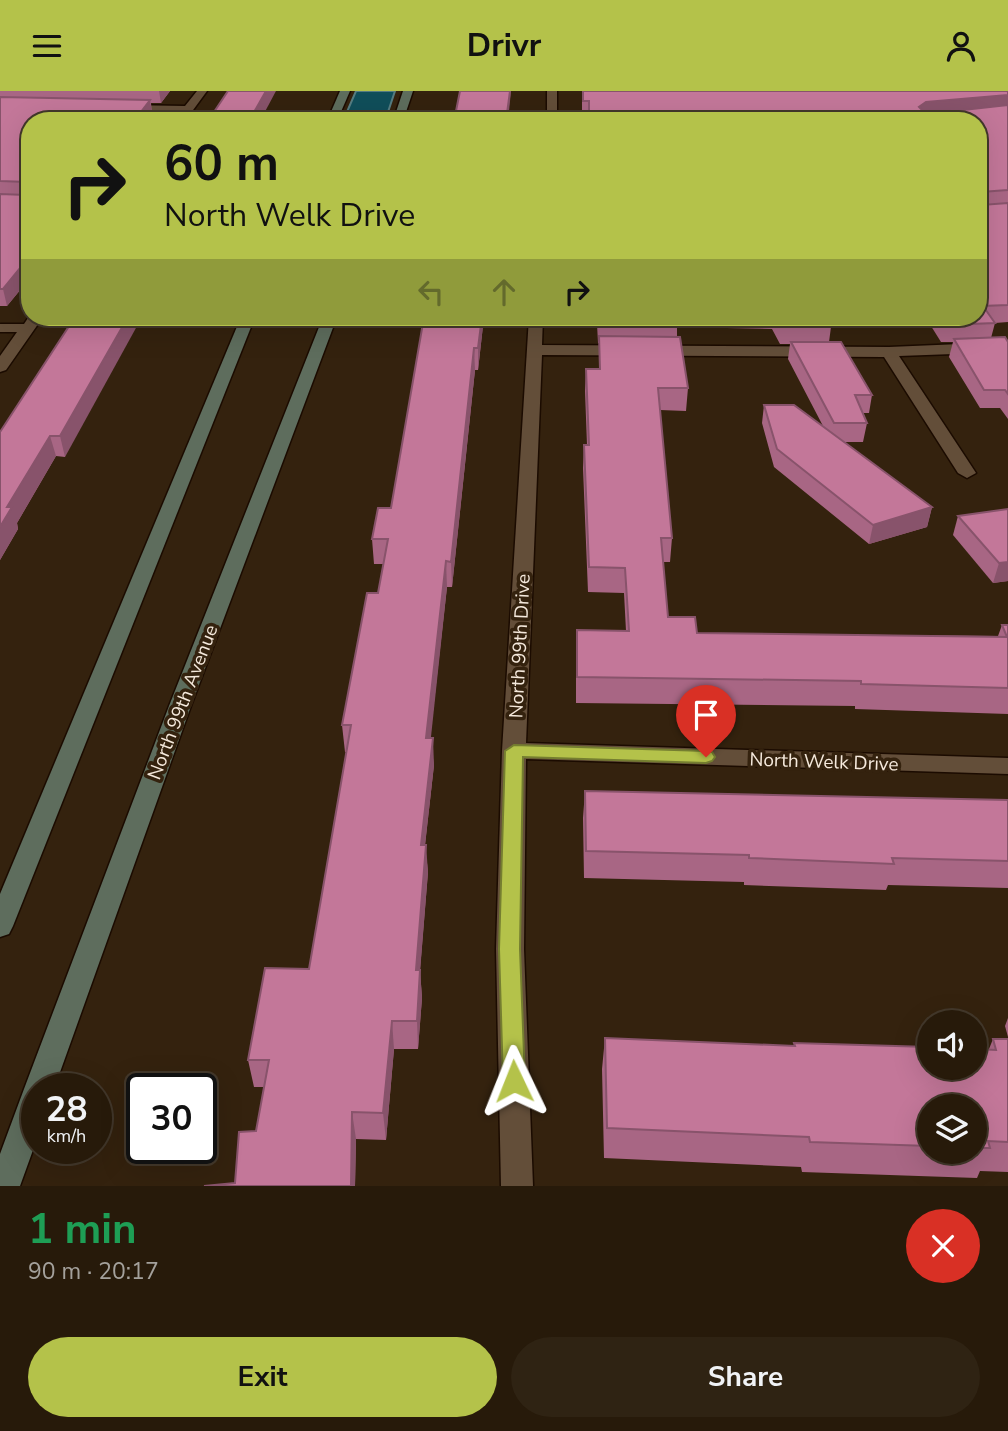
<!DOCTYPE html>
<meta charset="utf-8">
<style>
body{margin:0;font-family:"Nunito Sans",sans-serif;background:#2f2313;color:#f1f3f6;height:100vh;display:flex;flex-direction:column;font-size:26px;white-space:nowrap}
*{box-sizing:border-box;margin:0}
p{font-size:23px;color:#a4a19c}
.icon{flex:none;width:38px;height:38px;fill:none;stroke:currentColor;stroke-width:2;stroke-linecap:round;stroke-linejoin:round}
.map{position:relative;height:1095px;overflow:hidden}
.drawer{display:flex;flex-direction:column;background:#271a0a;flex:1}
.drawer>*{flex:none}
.guide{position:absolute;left:21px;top:21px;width:966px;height:214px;border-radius:28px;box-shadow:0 7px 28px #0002,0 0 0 2px #43382b;background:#b4c24a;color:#111;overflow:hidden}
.controls{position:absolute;left:917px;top:919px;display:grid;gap:14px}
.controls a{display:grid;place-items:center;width:70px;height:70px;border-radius:50%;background:#271a0a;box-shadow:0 7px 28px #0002,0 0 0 2px #43382b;font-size:35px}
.speed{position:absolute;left:21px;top:982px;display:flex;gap:14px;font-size:35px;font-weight:700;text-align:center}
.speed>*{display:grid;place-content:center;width:91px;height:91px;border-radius:50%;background:#271a0a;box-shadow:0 7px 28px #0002,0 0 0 2px #43382b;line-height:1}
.speed small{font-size:18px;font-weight:400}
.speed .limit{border:4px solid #111;border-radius:10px;background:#fff;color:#111}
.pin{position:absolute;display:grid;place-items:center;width:60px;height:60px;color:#fff;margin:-72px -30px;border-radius:50% 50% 50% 0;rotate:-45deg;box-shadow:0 0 7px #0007}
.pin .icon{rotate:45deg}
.me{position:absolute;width:77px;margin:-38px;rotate:358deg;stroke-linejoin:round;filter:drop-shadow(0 0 5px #0008)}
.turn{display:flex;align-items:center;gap:24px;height:147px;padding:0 28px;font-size:32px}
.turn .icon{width:91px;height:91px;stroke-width:2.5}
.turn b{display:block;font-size:49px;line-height:60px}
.lanes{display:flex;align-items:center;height:66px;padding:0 28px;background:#0003;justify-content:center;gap:35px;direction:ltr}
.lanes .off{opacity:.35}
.round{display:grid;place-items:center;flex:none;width:74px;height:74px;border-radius:37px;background:#2f2313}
.overview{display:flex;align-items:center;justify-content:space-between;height:119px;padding:0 28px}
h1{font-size:42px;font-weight:700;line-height:52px;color:#1e9e55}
.action{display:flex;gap:14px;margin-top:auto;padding:14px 28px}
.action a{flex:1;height:80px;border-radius:42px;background:#b4c24a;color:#111;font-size:28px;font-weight:700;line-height:80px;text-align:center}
.action a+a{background:#2f2313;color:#f1f3f6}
header{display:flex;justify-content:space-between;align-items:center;height:91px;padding:0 28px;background:#b4c24a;color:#111;font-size:32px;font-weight:700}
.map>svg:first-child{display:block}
.water{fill:#104e5a;stroke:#557c81;stroke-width:2}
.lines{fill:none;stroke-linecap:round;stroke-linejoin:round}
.street-casing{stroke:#1b0b00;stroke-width:3}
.secondary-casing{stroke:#1b0b00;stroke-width:3}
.street{fill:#634e39;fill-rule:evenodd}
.secondary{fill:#5e6d5d;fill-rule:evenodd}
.wall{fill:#a86684;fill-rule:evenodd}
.shaded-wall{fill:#88536b}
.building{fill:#c37799;stroke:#88536b;stroke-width:2}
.route{fill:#b4c24a;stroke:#757e30;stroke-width:2}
.labels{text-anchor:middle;stroke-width:7;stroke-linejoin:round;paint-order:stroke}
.street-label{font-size:19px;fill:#f5e9dc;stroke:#34220e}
</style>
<header><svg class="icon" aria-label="menu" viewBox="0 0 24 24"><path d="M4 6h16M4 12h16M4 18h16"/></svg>Drivr<svg class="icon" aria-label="person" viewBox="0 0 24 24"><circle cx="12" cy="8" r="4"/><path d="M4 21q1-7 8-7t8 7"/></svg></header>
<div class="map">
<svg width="1008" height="1095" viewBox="0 0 1008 1095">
<rect width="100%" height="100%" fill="#34220e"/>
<polygon class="water" points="356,0 395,0 385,30 343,30"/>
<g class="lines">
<g class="street-casing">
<g id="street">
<polygon points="197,0 207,0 185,30 175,29 181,21 125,20 120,17 125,14 185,15"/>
<rect x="547" y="0" width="10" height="30"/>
<polygon points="30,224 43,226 6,279 0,281 0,265 17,241 0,241 0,233 24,233"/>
<polygon points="529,226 543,226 542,254 889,256 1008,251 1008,261 899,265 976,382 967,387 958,382 884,266 542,264 526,652 1008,667 1008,683 526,668 524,858 533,1095 501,1095 496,858 502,660"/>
</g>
</g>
<g class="secondary-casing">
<g id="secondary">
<polygon points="340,0 350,0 337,30 327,30"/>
<polygon points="403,0 413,0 403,30 393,30"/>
<polygon points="241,226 255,226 13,835 9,843 0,846 0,803"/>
<polygon points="323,226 337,226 191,615 54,998 37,998 37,1048 20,1095 0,1095 0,1063 24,998 169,615"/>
</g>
</g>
<use href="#street" class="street"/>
<use href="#secondary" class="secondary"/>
</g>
<g class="wall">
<polygon points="0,0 170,0 161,12 151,12 152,23 30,30 30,187 7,215 0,215"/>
<polygon points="582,0 1008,0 1008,231 995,232 991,247 1008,251 1008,328 1000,317 980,317 949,266 953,251 941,251 931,235 912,236 905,226 978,226 978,30 588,30 588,24 582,24"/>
<polygon points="75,226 65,366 56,365 17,432 18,438 0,469 0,341"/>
<polygon points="484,226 478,279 475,279 452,496 447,496 430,647 434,674 425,754 428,781 420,879 422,907 418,958 394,958 386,1049 356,1048 355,1095 204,1095 235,1092 256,1040 264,996 254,996 248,969 309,878 346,661 345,661 342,634 378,502 383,473 374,473 372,448 391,417"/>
<polygon points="579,226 845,226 843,236 831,236 829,251 872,304 869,322 863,322 867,332 863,351 844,351 932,416 927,436 869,453 774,376 762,332 764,314 823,335 788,268 790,253 780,253 772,238 677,236 677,246 688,297 686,320 660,319 672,447 670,471 663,471 668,526 697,542 998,545 1002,534 1008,534 1008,623 855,618 855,615 576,612 576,564 577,539 626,540 624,502 588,501 583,377 584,354 587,354 585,300 586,278 599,278 599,252 598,252 597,233 579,233"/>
<polygon points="1008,418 1008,490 993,492 953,444 958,425"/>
<polygon points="585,700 1008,709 1008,797 888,794 886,799 744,794 744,791 584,787 583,727"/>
<polygon points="1008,927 1008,946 1005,935"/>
<path d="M 605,947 L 794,955 L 794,952 L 989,958 L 993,948 L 1008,948 L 1008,1081 L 980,1080 L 977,1087 L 802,1081 L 801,1076 L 604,1067 L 602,978 ZM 929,1015 L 975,1015 L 975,1060 L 929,1060 Z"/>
</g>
<g class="shaded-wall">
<polygon points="159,0 170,0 161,12"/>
<polygon points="266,0 276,0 260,30 249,30"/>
<polygon points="510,0 511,0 508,30 506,30"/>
<polygon points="1008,4 1008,17 924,24 919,16 926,11"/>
<polygon points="150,9 152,23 147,30 134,30"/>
<polygon points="30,165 30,187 7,215 3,198"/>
<polygon points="128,226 142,226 65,366 60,345"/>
<polygon points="482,226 484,226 478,279 478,257"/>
<polygon points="474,257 475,279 452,496 451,471"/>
<polygon points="50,345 56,365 17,432 18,438 0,469 0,436 7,416"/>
<polygon points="932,416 927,436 869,453 873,434"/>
<polygon points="446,470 447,496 428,674 426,647"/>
<polygon points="1008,471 1008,490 993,492 999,472"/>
<polygon points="433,647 434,674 422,781 421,754"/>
<polygon points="426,754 428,781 418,906 416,879"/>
<polygon points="420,879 422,907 418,958 417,930"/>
<polygon points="392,930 394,958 386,1049 383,1022"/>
<polygon points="352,1021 356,1048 355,1095 351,1095"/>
</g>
<g class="building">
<polygon points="228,0 266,0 249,30 208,30"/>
<polygon points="460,0 510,0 506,30 454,30"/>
<polygon points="583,0 1008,0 1008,4 926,11 919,16 922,19 963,19 1008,14 1008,99 981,101 979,104 982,114 1008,112 1008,214 983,215 995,232 945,234 940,226 978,226 978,30 589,30 589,10 583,10"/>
<polygon points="0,6 150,9 134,30 30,30 30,165 3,198 0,198 0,103 26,104 29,94 27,91 0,90"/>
<polygon points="75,226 128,226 60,345 50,345 7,416 12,416 0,436 0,341"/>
<polygon points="424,226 482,226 478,257 474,257 451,471 446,470 426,647 433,647 421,754 426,754 416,879 420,879 417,930 392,930 383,1022 352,1021 351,1095 204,1095 235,1092 239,1041 256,1040 269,969 248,969 265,877 309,878 351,634 342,634 367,502 378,502 388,448 372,448 378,417 391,417"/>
<polygon points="598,226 676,226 678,235 599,234"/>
<polygon points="777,226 826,226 832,236 783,235"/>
<polygon points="599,245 680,246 688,297 658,297 672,447 661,447 668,526 695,526 697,542 1007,546 1002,534 1008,534 1008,597 861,593 861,590 577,586 577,539 629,540 625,477 589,476 584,354 589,354 586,278 600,278"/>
<polygon points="1005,246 1008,251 1008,303 1005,299 984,299 954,248"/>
<polygon points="791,251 841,251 872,304 855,304 867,332 834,332"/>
<polygon points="764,314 794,314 932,416 873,434 777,358"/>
<polygon points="1008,418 1008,471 999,472 958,425"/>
<polygon points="585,700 1008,709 1008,770 892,767 894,773 749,767 749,764 586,760"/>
<polygon points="605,947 795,955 794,952 929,956 929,976 975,976 975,958 996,959 993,948 1008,948 1008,1051 988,1050 990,1057 975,1057 975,1015 929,1015 929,1055 810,1051 809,1046 607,1037"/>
</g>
<polygon class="route" points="514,654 706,660 712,661 715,666 712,670 706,672 523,666 520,858 525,990 522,997 514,1000 506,997 503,990 499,858 505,660"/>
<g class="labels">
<g class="street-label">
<text transform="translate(519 555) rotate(-87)" y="7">North 99th Drive</text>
<text transform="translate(182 611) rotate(-69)" y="7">North 99th Avenue</text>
<text transform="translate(824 670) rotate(2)" y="7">North Welk Drive</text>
</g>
</g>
</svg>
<div class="controls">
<a><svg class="icon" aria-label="sound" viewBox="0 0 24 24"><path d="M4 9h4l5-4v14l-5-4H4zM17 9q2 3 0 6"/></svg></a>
<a><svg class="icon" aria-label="layers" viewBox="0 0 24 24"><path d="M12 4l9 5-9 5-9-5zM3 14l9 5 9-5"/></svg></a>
</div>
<div class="speed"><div>28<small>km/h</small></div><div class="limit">30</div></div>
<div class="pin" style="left:706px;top:666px;background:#d93025"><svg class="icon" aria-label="arrive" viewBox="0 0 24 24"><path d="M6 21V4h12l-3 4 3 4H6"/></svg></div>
<svg class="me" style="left:514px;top:990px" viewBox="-20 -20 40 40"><path d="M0-17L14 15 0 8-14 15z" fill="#b4c24a" stroke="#fff" stroke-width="4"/></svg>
<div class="guide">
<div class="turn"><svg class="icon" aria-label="right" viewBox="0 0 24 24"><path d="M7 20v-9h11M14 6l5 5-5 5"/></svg><div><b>60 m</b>North Welk Drive</div></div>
<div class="lanes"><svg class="icon off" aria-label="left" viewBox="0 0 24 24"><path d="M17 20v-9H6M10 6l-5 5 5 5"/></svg><svg class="icon off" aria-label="ahead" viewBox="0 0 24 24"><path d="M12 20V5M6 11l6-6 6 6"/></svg><svg class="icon" aria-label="right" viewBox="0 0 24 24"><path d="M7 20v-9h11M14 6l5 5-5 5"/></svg></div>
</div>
</div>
<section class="drawer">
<div class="overview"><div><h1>1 min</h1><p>90 m · 20:17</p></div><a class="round" style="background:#d93025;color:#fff"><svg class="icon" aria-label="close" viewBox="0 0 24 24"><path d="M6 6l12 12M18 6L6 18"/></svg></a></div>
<div class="action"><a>Exit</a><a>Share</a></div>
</section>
